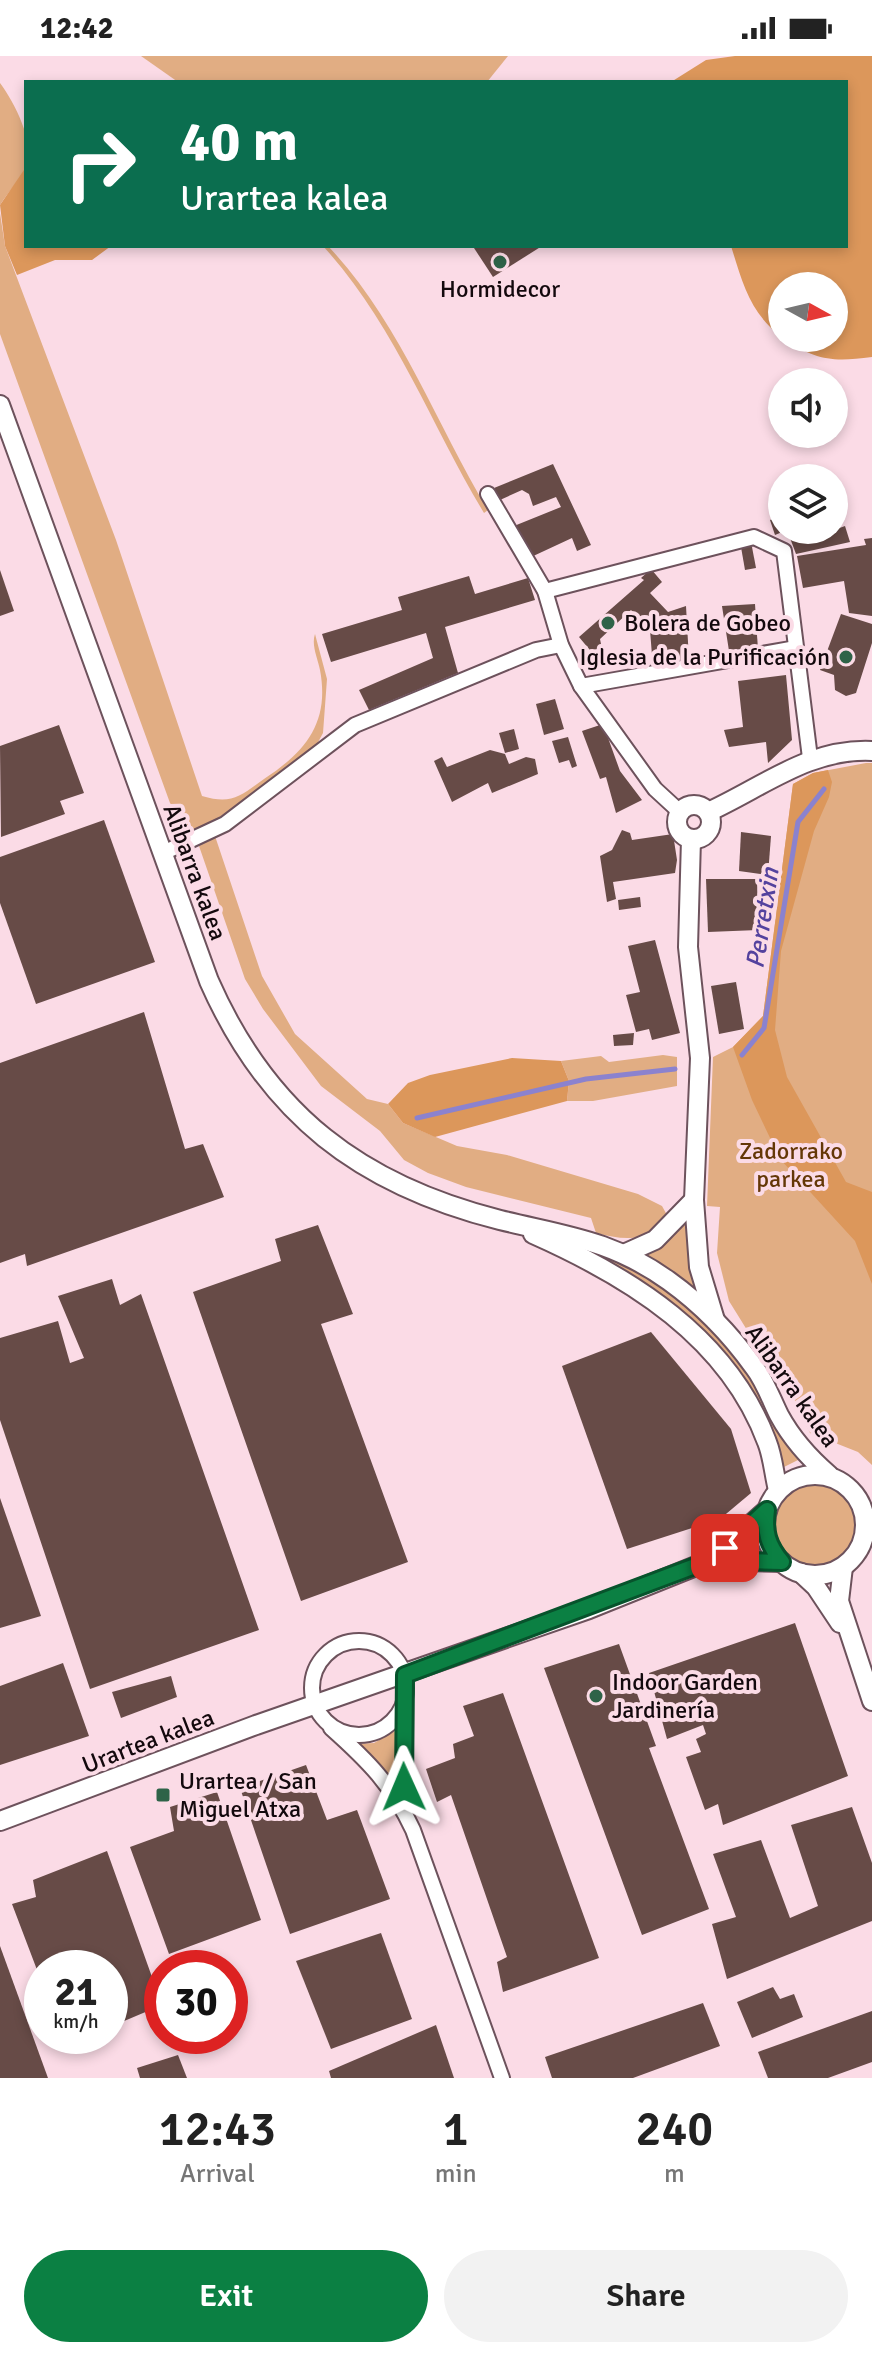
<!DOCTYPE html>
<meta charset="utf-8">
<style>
body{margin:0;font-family:Signika,sans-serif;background:#f2f2f2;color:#222;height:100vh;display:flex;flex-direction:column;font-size:30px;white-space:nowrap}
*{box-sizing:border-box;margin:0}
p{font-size:26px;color:#767676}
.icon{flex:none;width:44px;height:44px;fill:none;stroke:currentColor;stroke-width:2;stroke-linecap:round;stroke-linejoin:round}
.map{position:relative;height:2022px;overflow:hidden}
.drawer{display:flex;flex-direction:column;background:#fff;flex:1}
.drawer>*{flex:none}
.guide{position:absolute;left:24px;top:24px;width:824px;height:168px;border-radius:0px;box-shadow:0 4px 12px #0003;background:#0b6e4f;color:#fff;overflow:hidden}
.needle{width:52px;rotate:98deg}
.buttons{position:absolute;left:768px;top:216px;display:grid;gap:16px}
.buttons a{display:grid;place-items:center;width:80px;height:80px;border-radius:50%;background:#fff;box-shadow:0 4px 12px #0003;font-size:40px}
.speed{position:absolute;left:24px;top:1894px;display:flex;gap:16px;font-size:40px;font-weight:700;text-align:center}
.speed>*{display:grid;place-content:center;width:104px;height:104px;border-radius:50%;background:#fff;box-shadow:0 4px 12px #0003;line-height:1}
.speed small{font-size:20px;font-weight:400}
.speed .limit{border:12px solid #d22;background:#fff;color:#111}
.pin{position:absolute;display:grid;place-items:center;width:68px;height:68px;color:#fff;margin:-34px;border-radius:16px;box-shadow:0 4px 12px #0006}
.me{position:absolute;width:88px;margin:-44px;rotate:359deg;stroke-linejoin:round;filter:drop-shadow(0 0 6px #0008)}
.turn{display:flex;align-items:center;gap:28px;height:168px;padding:0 24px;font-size:36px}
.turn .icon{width:104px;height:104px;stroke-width:2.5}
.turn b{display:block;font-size:56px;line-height:68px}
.eta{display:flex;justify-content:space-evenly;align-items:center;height:136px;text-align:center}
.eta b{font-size:48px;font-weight:600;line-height:56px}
.cta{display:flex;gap:16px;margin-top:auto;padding:16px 24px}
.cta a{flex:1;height:92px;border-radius:48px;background:#0b8043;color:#fff;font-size:32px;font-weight:600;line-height:92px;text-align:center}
.cta a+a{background:#f2f2f2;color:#222}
.status{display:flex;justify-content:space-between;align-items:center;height:56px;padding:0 40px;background:#fff;direction:ltr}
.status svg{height:22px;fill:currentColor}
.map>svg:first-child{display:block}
.green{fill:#e1ad83}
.forest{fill:#dc975b}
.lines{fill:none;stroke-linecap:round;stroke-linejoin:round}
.stream{stroke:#8b82ce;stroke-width:5}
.building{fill:#674b47}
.minor-casing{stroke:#6d525c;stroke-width:18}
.tertiary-casing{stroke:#6d525c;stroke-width:22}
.minor{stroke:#fff;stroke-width:14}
.tertiary{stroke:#fff;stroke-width:18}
.route-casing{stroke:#07532c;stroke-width:20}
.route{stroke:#0b8043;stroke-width:14}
.poi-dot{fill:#2e6348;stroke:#fbdbe6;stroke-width:3}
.labels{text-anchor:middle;stroke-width:8;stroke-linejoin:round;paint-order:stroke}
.poi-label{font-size:24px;fill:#13090d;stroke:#fbdbe6;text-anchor:start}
.street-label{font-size:24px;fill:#13090d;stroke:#fbdbe6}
.park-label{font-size:24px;fill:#643706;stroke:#fbdbe6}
.water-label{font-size:26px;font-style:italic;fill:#54429e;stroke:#fbdbe6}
</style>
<div class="status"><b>12:42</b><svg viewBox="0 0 49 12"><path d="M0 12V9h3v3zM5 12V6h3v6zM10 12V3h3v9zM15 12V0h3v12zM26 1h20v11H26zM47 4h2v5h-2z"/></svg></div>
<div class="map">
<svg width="872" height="2022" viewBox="0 0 872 2022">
<rect width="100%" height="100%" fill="#fbdbe6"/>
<g class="green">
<polygon points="141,0 508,0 487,26 178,26"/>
<path d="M 0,27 C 14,46 36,87 26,111 C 21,123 7,137 0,149 Z"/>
<path d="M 0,157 L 5,190 L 116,484 L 202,740 C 232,749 240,740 264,723 C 305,696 330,667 320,614 C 318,603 311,589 315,578 L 327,623 L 323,677 L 316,690 L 254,739 L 202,772 L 192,775 L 170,747 L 0,278 Z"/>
<path d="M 323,190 L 328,190 C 400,266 435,366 488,454 L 484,457 C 430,367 395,269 323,190 Z"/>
<polygon points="866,707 872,707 872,1409 858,1396 810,1377 780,1313 747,1274 729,1245 717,1197 720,1151 707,1150 713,1001 733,991 763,960 793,728 813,717"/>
<path d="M 215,780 L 262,920 L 295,978 L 367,1043 L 388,1048 L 403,1067 L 457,1090 L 507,1099 L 638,1138 L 662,1150 L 667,1159 C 652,1188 623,1184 596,1177 L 591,1162 L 466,1131 L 428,1117 L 404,1104 L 380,1075 L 321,1030 L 263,953 L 245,923 L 199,790 Z"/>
<polygon points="663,999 677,1001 677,1030 593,1045 567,1045 569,1025 561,1005 601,1000 609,1006"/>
<polygon points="687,1162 702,1244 643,1199 674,1180"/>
<path d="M 590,1191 C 649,1211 710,1257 745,1309 C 763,1337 777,1367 793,1396 L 802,1402 L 780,1413 L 738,1323 L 585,1196 Z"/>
<circle cx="815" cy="1469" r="43"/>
<polygon points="400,1672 396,1717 401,1745 356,1688 374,1687"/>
</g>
<g class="forest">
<path d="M 735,0 L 872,0 L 872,301 C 833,306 816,305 784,282 L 834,282 L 834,230 L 782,230 L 782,281 C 750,258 742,225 731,190 L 846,190 L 846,26 L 671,26 L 706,4 Z"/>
<polygon points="26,111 26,190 111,190 92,204 55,204 17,219 5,190 0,149"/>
<polygon points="828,714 832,726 829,741 814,775 781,895 775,974 787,1021 846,1126 872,1136 872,1228 855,1185 780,1103 752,1044 733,991 763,960 793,728 813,717"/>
<polygon points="512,1002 561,1005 569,1025 567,1045 435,1081 403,1067 388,1048 408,1027 430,1019"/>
</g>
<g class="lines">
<g class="stream">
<polyline points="742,999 764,972 798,766 824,733"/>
<polyline points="417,1062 586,1023 675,1013"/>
</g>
</g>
<g class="building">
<polygon points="477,190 542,190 493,221 474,192"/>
<polygon points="553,408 591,489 577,495 572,482 529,502 514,470 561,451 556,441 533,450 529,438 522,434 500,444 494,432"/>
<polygon points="782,458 782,474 834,474 845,470 850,486 796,498 787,474 775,479 770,464"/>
<polygon points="872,482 872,560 849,557 844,525 803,532 797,500 866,489 864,483"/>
<polygon points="741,491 752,491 756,512 745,514"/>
<polygon points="651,513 662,526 650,537 668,556 686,550 689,604 653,612 650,574 631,554 600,583 604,603 594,612 589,593 579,581 644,524 641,522"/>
<polygon points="0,514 14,555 0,560"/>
<polygon points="469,520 475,538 528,522 535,544 445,571 458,617 369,654 359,634 433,602 426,577 331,606 322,578 402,554 398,541"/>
<polygon points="755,548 758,594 729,595 722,550"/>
<polygon points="841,558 872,568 872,587 856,637 846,640 835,634 834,619 820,614"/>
<polygon points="786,619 792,684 768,707 766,686 729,691 724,674 743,671 738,625"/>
<polygon points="555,643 564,673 544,679 536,648"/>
<polygon points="603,668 620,715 642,744 616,757 606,721 600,723 582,675"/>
<polygon points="59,669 84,737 60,745 65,758 1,781 0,690"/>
<polygon points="514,673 519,693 505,697 499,677"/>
<polygon points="568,681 577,710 572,712 569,704 559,707 552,685"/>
<polygon points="490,694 505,698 509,708 526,701 535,703 538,718 492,737 488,727 452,746 434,705 442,701 447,711"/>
<polygon points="104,764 155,906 36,948 0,847 0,801"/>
<polygon points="622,774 630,777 632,784 673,778 677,804 675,817 613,826 616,843 607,846 600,800 612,794"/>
<polygon points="741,776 771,780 768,819 739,815"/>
<polygon points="706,823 757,823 758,874 708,876"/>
<polygon points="640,841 641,851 619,854 618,844"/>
<polygon points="655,884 680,977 652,984 649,973 636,976 626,939 640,936 628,890"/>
<polygon points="736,926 744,973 719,978 711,930"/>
<polygon points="144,956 185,1093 203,1088 224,1141 27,1210 25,1198 0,1207 0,1007"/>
<polygon points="634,977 633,989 614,990 613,979"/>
<polygon points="318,1169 353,1258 321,1268 408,1506 301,1545 193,1236 281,1205 275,1183"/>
<polygon points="112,1223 120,1249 141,1238 259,1574 90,1633 0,1364 0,1282 58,1265 70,1307 84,1302 58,1240"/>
<polygon points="651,1276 731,1373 751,1437 720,1463 627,1493 562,1310"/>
<polygon points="0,1442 41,1560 0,1572"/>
<polygon points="795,1567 848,1720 723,1769 718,1748 705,1754 686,1701 701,1696 696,1683 706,1678 703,1669 667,1683 649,1617"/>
<polygon points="619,1588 656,1690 649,1692 709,1853 642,1879 544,1612"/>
<polygon points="63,1607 89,1680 0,1709 0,1630"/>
<polygon points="171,1620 177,1641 121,1662 112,1636"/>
<polygon points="503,1637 599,1902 503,1936 497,1906 507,1901 451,1739 437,1746 426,1713 455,1702 453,1688 474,1680 463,1650"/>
<polygon points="306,1709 327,1764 357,1754 390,1843 290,1878 240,1732"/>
<polygon points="217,1736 261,1864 169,1898 130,1791 174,1775 170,1751"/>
<polygon points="852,1751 872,1807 872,1865 727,1923 712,1868 736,1861 713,1798 761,1784 790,1862 818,1850 791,1769"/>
<polygon points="107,1795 162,1949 110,1971 110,1912 42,1912 42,1927 12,1848 36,1841 33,1824"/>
<polygon points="381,1877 412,1963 331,1993 296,1905"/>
<polygon points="0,1890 48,2022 0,2022"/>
<polygon points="773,1931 780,1943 794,1938 803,1961 752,1982 737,1946"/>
<polygon points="703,1947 720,1990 633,2022 552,2022 545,2001"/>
<polygon points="872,1955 872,2006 828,2022 768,2022 758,1996"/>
<polygon points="436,1969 454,2022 331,2022 329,2015"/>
<polygon points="62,1980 89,1980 66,1990"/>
<polygon points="178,1999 187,2022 140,2022 137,2012"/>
</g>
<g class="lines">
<g class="minor-casing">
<g id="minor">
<polyline points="488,438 545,535 561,589 581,630 655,733 680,756"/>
<polyline points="545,535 754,481 784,495 810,702"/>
<polyline points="581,630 796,592"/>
<polyline points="163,797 225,768 355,669 536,594 561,589"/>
<circle cx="359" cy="1632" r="47"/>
<polyline points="404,1652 404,1731 408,1751"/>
<path d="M 331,1672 C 368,1705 392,1729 413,1774 L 502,2022"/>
</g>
</g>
<g class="tertiary-casing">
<g id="tertiary">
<path d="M 0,349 L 209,925 C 268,1059 361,1129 500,1164 C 566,1180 612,1184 669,1225 C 701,1248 731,1279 754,1311 C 765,1325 771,1343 779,1359 C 792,1383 808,1401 829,1419"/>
<circle cx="694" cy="766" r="17"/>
<path d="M 708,756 C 763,731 809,692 872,695"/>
<polyline points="691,783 688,891 700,1002 694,1144 699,1211 715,1264"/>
<path d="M 533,1178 C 630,1221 728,1281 767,1386 C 773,1401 774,1418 778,1434"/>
<polyline points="626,1197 655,1184 694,1144"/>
<circle cx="815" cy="1469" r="50"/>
<polyline points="711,1504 782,1506"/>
<polyline points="843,1511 839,1545 872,1645"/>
<polyline points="801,1517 816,1531 840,1567"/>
<polyline points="0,1765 256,1669 589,1553 711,1504 767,1454"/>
</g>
</g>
<use href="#minor" class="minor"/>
<use href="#tertiary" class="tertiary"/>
</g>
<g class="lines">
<g class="route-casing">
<path id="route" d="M 404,1731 L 405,1619 L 711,1504 L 782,1506 C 768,1489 764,1476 767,1454 L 725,1492"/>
</g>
<use href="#route" class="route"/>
</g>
<g class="poi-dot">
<circle cx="500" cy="206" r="8"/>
<circle cx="608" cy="567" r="8"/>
<circle cx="846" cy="601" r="8"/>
<circle cx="596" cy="1640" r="8"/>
<rect x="155" y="1731" width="16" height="16" rx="4"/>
</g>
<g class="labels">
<g class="poi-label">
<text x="500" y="241" text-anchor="middle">Hormidecor</text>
<text x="624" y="575">Bolera de Gobeo</text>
<text x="830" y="609" text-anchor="end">Iglesia de la Purificación</text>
<text x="612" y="1634">Indoor Garden<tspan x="612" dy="28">Jardinería</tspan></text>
<text x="179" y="1733">Urartea / San<tspan x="179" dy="28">Miguel Atxa</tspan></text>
</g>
<g class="street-label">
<text transform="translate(195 816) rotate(70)" y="8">Alibarra kalea</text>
<text transform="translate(792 1330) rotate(55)" y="8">Alibarra kalea</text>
<text transform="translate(148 1685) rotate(-21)" y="8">Urartea kalea</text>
</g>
<g class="park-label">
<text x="791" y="1103">Zadorrako<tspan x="791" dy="28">parkea</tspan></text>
</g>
<g class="water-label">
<text transform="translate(762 862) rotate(-81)" y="9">Perretxin</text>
</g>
</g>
</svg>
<div class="buttons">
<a><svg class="needle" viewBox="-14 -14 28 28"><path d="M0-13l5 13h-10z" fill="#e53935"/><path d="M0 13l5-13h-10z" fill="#767676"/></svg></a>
<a><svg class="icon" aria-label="sound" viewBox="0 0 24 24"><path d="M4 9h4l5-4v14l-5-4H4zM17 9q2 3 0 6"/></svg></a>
<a><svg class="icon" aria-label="layers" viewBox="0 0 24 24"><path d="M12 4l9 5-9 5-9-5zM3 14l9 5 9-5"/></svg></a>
</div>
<div class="speed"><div>21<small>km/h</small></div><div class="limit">30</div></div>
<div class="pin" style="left:725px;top:1492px;background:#d93025"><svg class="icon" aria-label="arrive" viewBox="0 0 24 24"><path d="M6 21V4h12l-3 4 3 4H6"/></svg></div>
<svg class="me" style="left:404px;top:1731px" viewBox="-20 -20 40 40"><path d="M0-17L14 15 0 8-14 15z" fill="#0b8043" stroke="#fff" stroke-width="4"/></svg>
<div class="guide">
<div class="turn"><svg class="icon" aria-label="right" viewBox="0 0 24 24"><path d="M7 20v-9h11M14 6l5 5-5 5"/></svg><div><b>40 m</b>Urartea kalea</div></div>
</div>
</div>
<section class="drawer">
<div class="eta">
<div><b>12:43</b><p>Arrival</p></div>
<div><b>1</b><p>min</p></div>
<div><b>240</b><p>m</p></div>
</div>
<div class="cta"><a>Exit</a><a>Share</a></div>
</section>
